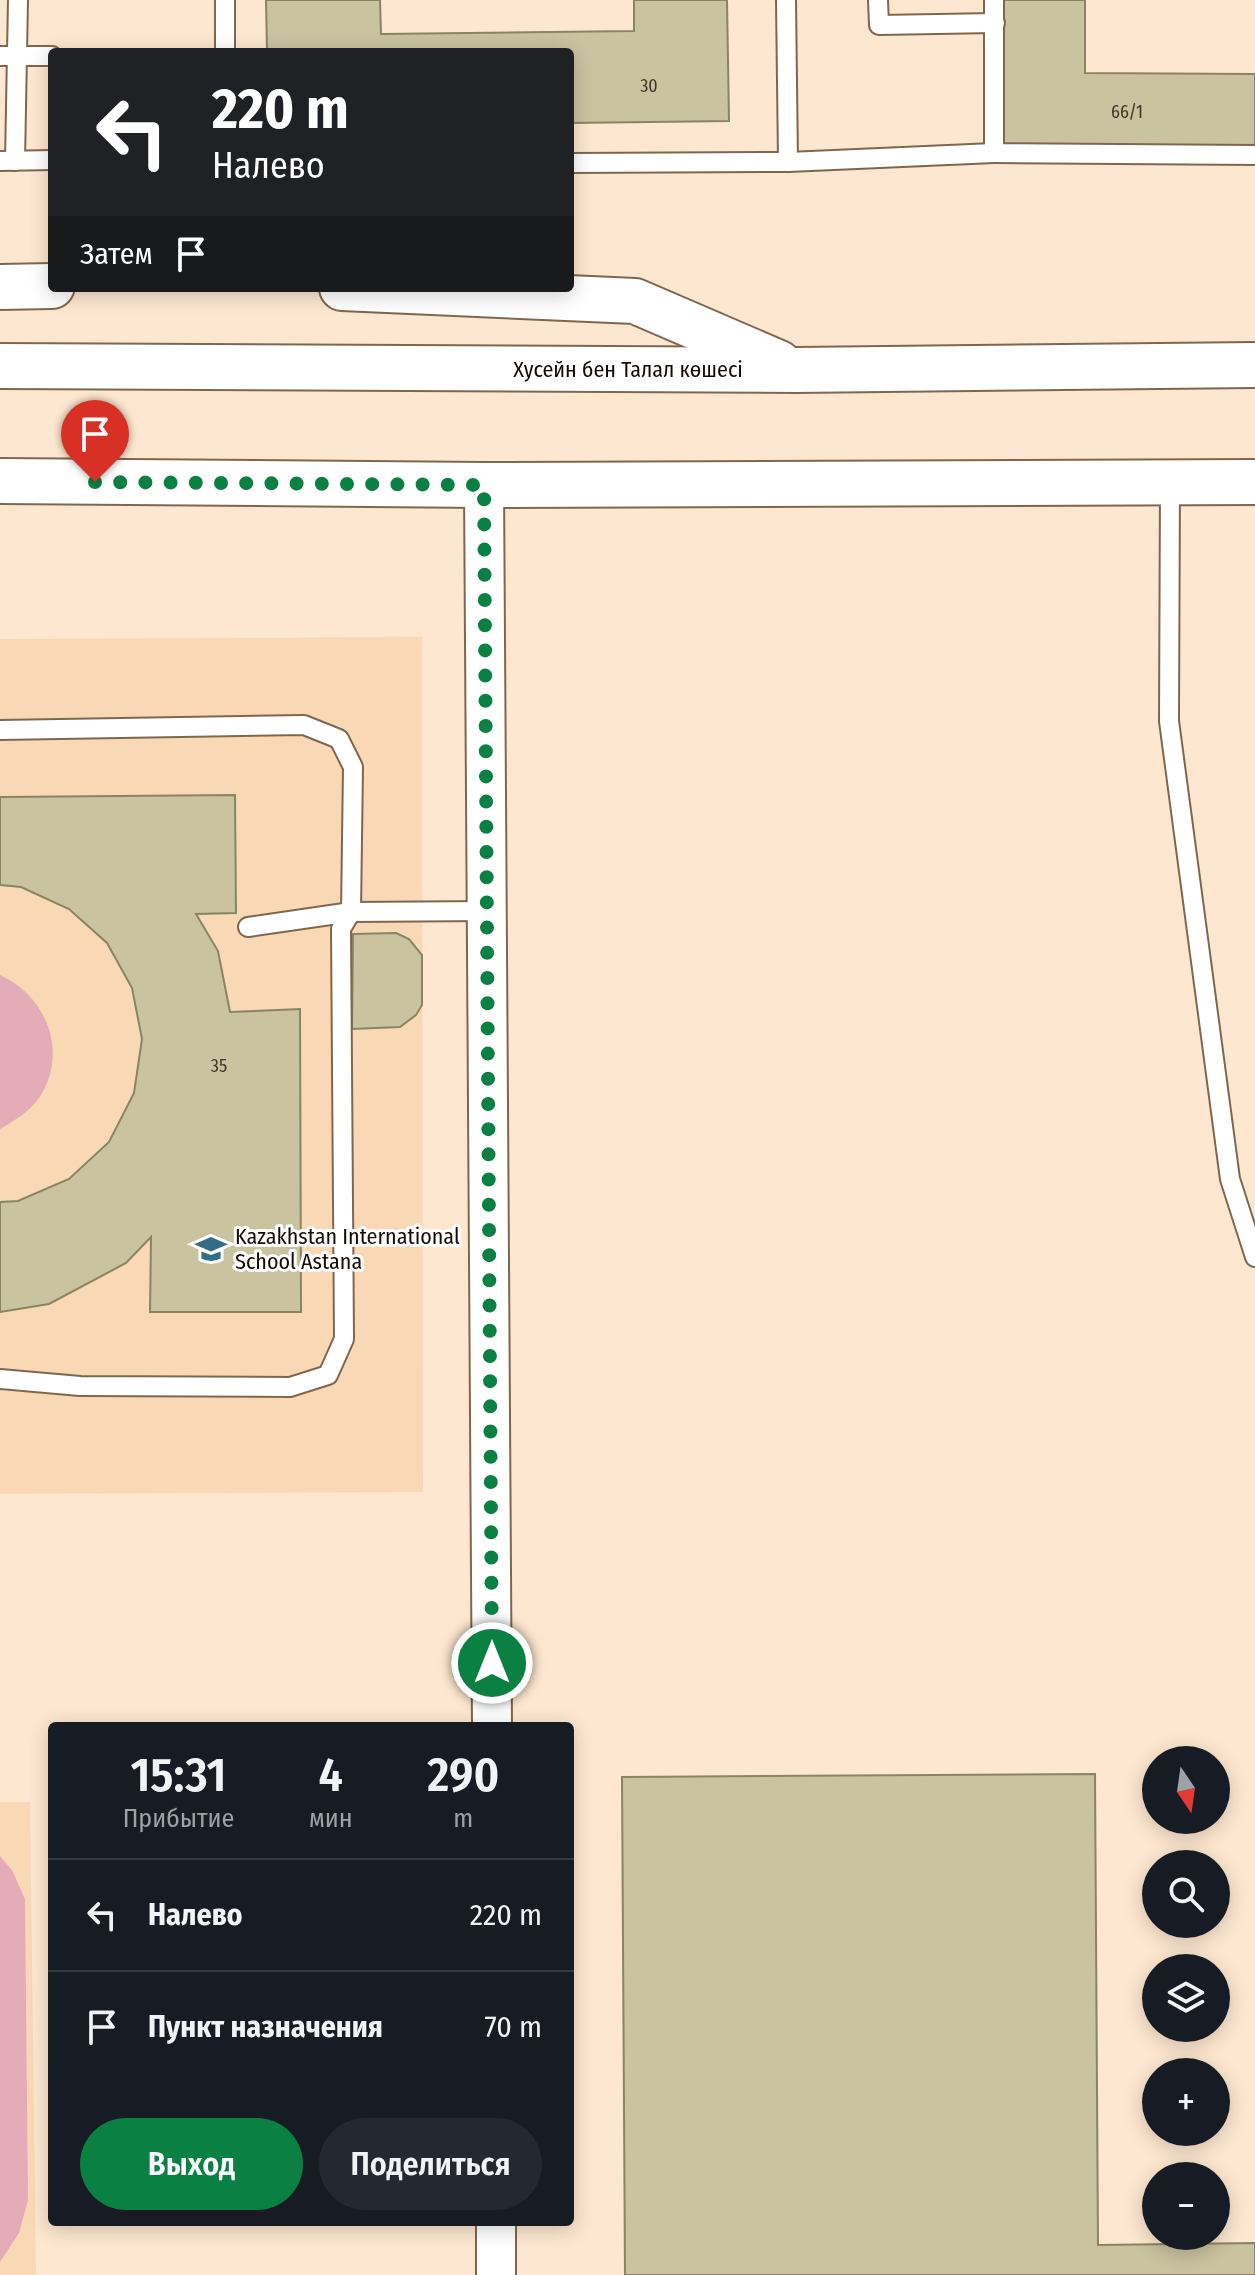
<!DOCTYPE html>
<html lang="ru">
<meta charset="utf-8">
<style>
body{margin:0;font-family:"Fira Sans Condensed",sans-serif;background:#242831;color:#f1f3f6;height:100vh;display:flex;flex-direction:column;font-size:30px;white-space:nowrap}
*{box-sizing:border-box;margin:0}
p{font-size:26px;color:#9ea1a6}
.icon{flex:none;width:44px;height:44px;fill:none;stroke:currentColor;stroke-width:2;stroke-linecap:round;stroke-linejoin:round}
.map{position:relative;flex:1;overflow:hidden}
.sheet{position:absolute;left:48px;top:1722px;width:526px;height:504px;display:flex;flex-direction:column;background:#171b24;border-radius:8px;box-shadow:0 4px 20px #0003}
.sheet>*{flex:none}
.guide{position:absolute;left:48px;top:48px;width:526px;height:244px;border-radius:8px;box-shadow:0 4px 20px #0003;background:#202124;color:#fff;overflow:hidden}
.needle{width:52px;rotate:167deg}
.controls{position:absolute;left:1142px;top:1746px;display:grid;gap:16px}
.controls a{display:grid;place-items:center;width:88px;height:88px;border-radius:50%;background:#171b24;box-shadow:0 4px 20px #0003;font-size:40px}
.pin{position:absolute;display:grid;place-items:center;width:68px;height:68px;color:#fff;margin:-82px -34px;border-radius:50% 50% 50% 0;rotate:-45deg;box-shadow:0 0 8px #0007}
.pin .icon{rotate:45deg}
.me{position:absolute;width:88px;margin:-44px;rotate:0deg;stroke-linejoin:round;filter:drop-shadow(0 0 6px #0008)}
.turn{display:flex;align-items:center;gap:28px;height:168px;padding:0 32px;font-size:36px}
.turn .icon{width:104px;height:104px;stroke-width:2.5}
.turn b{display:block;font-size:56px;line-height:68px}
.then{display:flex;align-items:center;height:76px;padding:0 32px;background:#0003;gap:16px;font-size:30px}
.eta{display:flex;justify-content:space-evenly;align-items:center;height:136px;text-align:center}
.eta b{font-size:48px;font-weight:600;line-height:56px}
.cta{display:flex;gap:16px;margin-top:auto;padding:16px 32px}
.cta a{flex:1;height:92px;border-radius:48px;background:#0b8043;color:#fff;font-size:32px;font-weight:600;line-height:92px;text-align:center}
.cta a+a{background:#242831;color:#f1f3f6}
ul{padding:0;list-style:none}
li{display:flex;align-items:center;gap:24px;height:112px;padding:0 32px;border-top:2px solid #363941}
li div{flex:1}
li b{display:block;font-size:30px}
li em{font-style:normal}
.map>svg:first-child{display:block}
.built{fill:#f9d8b6}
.green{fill:#e4acb7}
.building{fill:#c9c3a0;stroke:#8a8463;stroke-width:2}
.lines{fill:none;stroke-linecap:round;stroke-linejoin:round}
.service-casing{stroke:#7f674e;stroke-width:22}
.minor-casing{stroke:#7f674e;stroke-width:42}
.tertiary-casing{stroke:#7f674e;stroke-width:48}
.service{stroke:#fff;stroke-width:18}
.minor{stroke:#fff;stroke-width:38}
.tertiary{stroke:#fff;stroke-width:44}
.route{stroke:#0b8043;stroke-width:14;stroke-dasharray:0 25.2}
.labels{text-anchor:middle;stroke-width:6;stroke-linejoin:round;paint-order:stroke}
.number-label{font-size:18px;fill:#40392a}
.street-label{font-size:22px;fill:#130b03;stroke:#fff}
.poi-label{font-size:22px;fill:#130b03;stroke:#fff;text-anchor:start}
</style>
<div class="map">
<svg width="1255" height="2275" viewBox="0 0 1255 2275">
<rect width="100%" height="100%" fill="#fde7d0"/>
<g class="built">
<polygon points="422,637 423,1492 0,1494 0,639"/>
<polygon points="0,1802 30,1802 36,2275 0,2275"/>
</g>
<g class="green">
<path d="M 0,975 C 47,996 69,1053 39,1098 C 29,1112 14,1121 0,1129 Z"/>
<polygon points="0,1856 12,1870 25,1899 28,2200 19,2233 0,2262"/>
</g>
<g class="building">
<polygon points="266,0 380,0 381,34 634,31 634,0 727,0 729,121 570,123 570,52 267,52"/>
<polygon points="999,0 1085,0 1085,73 1255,74 1255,150 999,149"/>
<polygon points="235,795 236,913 196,914 218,951 230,1012 300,1009 301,1312 150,1312 151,1237 126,1263 49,1304 0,1312 0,1202 18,1201 69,1179 109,1142 134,1093 142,1039 132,988 107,943 69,909 21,887 0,885 0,797"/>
<polygon points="396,933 409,939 422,955 422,1005 416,1015 400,1027 352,1029 353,934"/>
<polygon points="1095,1774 1098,2245 1255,2243 1255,2275 625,2275 622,1777"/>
</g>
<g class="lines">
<g class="service-casing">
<g id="service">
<polyline points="786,0 788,162"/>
<polyline points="878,0 879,25 995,23"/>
<polyline points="994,0 994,153 1255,155"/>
<polyline points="225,52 225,0"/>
<polyline points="0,56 52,56"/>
<polyline points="0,161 52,160"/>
<polyline points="15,161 18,0"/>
<polyline points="570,163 788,162 994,153"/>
<polyline points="1170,482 1169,721 1230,1179 1255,1257"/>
<polyline points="0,730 304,725 339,739 353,767 351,912 341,929 344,1339 328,1375 290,1387 80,1386 0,1379"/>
<polyline points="248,927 351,912 487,911"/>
</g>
</g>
<g class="minor-casing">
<g id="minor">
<polyline points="484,485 492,1726"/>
<polyline points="496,2222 496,2275"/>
</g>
</g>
<g class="tertiary-casing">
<g id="tertiary">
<polyline points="0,287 52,286"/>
<polyline points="342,288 635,301 779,363"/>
<polyline points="0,366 796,370 1255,365"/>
<polyline points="0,481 484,485 1255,482"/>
</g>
</g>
<use href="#service" class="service"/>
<use href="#minor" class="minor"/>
<use href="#tertiary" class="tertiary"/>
</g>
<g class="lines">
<polyline class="route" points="95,482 484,485 492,1663"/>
</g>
<defs>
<g id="school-bare" transform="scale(2.4)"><path d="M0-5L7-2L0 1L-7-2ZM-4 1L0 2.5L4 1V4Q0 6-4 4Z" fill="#316e85" stroke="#fff" stroke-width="2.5" paint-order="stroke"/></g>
</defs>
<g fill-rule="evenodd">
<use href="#school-bare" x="211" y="1249"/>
</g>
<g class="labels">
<g class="number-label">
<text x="649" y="92">30</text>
<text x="1127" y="118">66/1</text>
<text x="219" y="1072">35</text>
</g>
<g class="street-label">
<text x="628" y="377">Хусейн бен Талал көшесі</text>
</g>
<g class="poi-label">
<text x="235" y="1244">Kazakhstan International<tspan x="235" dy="25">School Astana</tspan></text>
</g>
</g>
</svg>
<div class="controls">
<a><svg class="needle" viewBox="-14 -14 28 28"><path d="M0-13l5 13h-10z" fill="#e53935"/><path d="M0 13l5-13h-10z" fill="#9ea1a6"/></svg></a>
<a><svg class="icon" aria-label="search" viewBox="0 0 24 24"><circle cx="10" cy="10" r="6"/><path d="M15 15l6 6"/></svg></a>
<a><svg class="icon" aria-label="layers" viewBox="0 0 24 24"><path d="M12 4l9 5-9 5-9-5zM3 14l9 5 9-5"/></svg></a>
<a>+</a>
<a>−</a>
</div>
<div class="pin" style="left:95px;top:482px;background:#d93025"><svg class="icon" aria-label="arrive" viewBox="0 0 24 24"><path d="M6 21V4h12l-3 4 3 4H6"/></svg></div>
<svg class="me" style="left:492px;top:1663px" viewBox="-20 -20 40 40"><circle r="17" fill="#0b8043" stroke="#fff" stroke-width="3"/><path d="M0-11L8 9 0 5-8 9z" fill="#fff"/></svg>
<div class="guide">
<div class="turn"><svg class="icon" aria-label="left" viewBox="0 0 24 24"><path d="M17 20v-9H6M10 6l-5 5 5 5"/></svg><div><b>220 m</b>Налево</div></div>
<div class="then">Затем<svg class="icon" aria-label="arrive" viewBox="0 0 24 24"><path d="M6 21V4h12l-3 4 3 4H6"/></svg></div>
</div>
<section class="sheet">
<div class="eta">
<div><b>15:31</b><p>Прибытие</p></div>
<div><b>4</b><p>мин</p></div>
<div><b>290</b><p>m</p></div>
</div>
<ul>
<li><svg class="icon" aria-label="left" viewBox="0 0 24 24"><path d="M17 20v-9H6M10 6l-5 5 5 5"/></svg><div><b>Налево</b></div><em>220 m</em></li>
<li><svg class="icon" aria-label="arrive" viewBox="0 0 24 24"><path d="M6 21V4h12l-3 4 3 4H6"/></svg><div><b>Пункт назначения</b></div><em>70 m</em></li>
</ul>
<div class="cta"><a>Выход</a><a>Поделиться</a></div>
</section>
</div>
